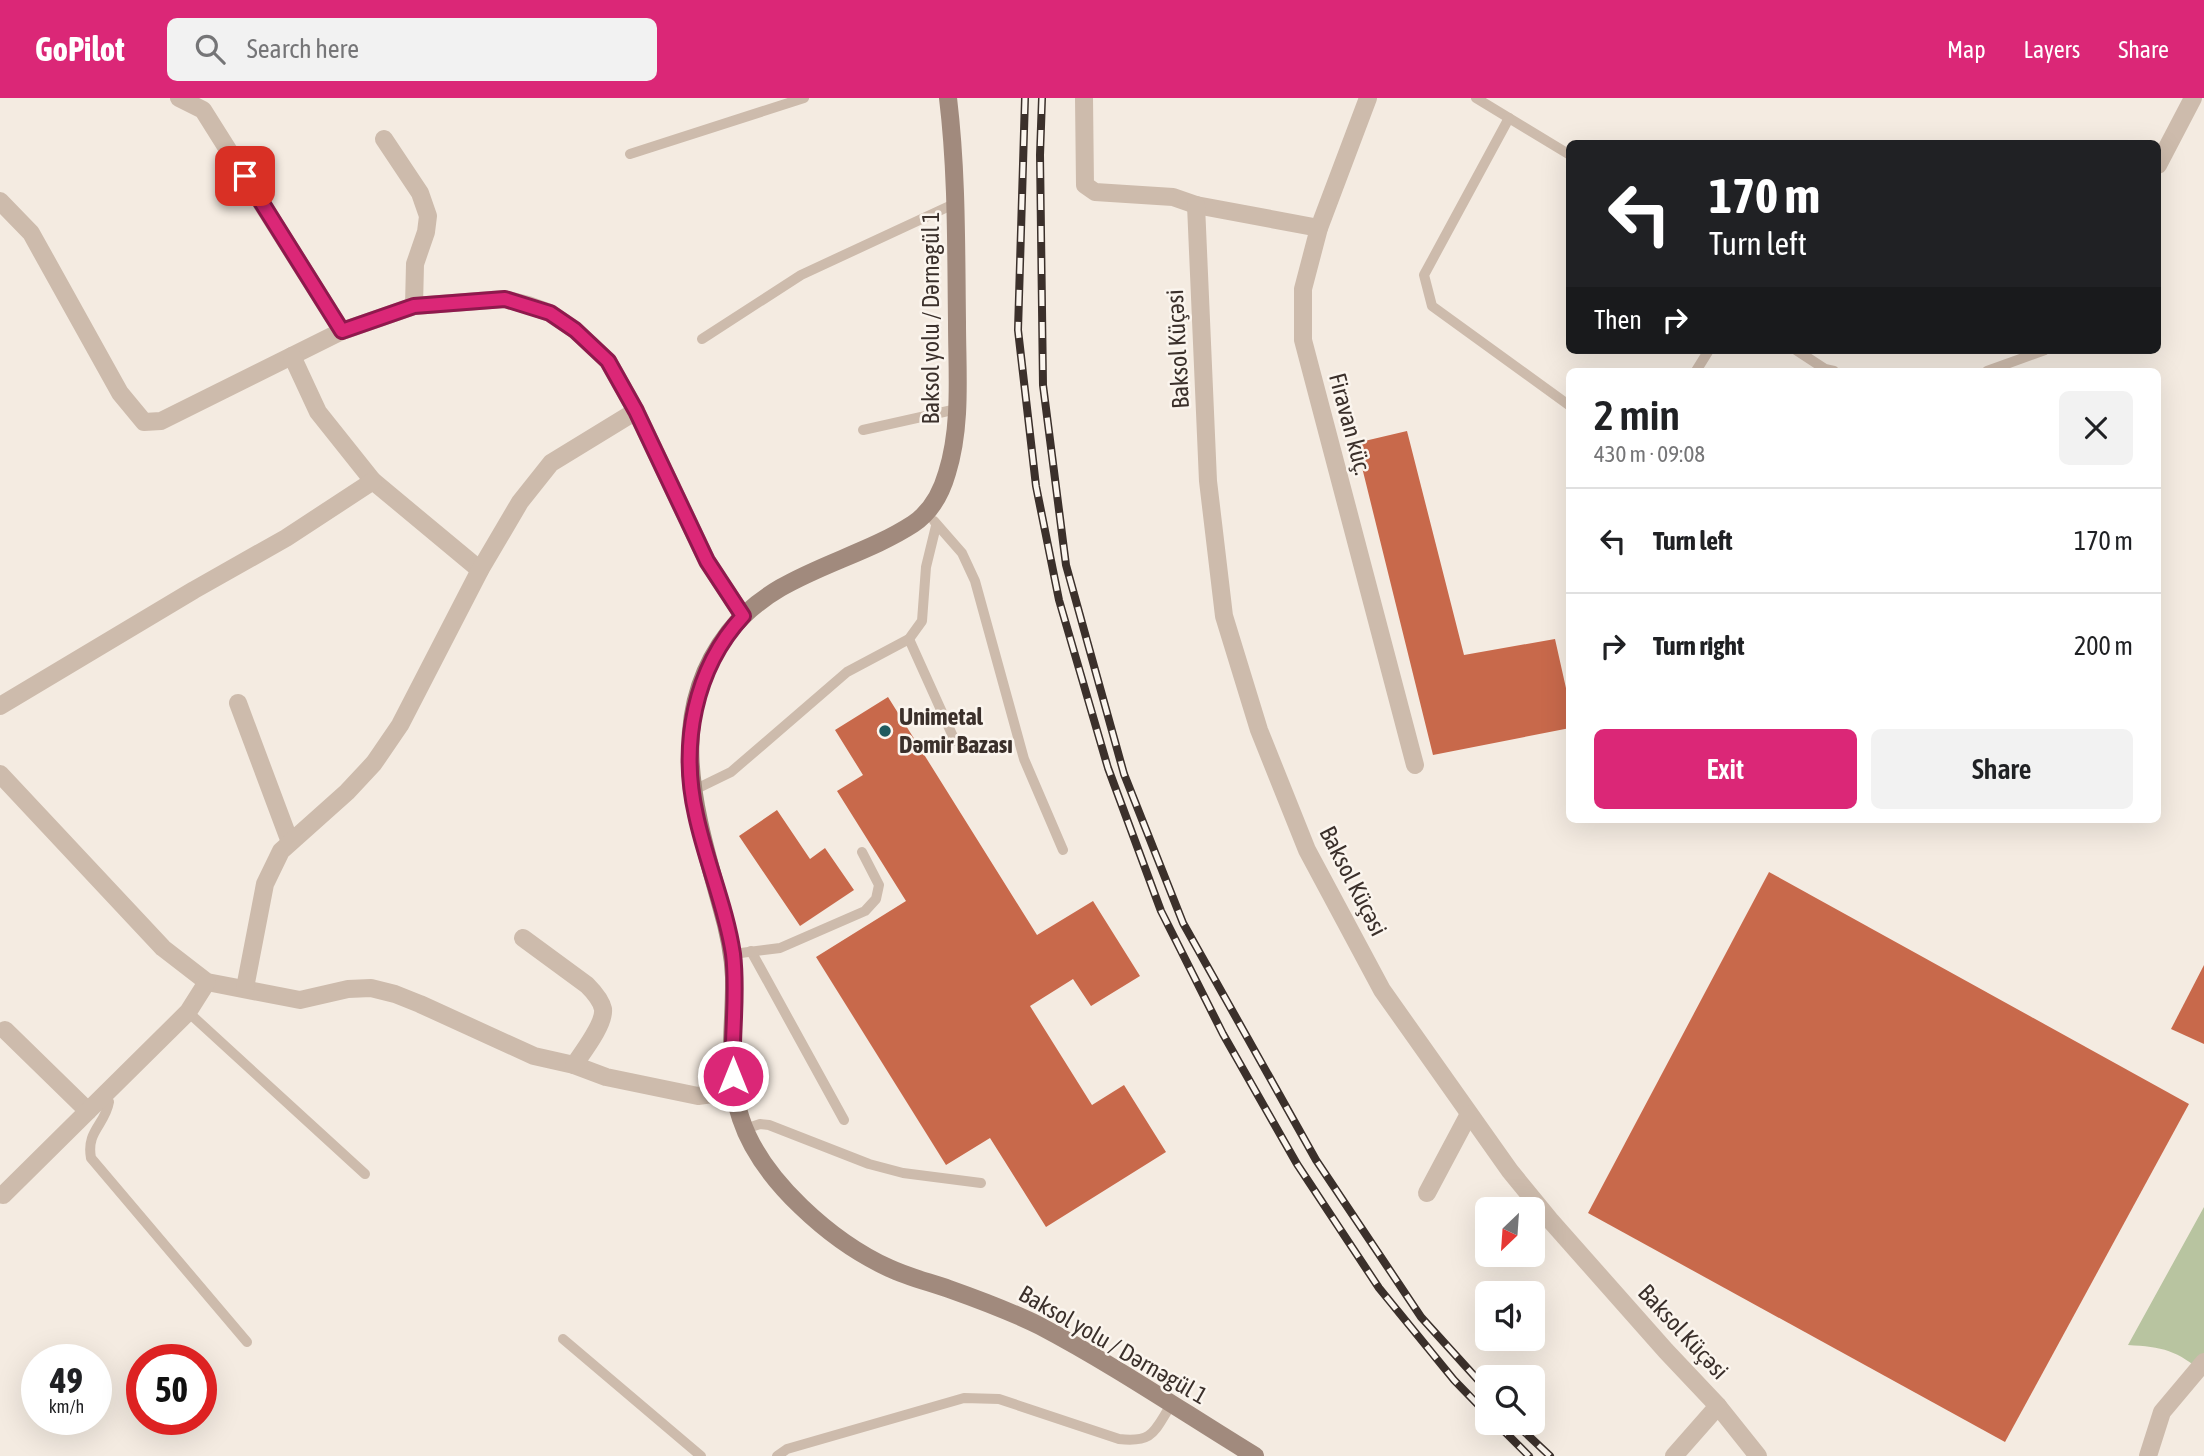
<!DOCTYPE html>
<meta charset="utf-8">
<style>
body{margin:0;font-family:"Asap Condensed",sans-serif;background:#f2f2f2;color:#202124;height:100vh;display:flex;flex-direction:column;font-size:26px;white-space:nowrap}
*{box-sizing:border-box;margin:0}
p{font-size:23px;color:#757577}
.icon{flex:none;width:38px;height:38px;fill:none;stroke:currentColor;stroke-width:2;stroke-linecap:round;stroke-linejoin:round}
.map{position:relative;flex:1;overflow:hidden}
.panel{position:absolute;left:1566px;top:270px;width:595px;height:455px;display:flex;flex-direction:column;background:#fff;border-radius:10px;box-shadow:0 7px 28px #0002}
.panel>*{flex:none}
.hud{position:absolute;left:1566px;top:42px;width:595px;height:214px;border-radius:10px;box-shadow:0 7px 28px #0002;background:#202124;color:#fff;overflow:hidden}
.needle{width:46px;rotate:205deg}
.fabs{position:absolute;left:1475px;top:1099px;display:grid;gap:14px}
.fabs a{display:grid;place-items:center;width:70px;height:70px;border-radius:10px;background:#fff;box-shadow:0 7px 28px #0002;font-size:35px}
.speed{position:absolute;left:21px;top:1246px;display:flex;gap:14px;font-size:35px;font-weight:700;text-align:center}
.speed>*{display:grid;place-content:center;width:91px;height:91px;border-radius:50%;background:#fff;box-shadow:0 7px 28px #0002;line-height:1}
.speed small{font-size:18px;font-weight:400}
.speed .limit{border:10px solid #d22;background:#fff;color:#111}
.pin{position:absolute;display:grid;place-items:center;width:60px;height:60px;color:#fff;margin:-30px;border-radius:14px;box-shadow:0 4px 10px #0006}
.me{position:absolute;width:77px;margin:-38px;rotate:0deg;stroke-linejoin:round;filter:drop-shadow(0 0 5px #0008)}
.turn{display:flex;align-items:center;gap:24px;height:147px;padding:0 28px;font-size:32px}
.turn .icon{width:91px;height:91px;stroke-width:2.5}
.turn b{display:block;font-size:49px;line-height:60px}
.then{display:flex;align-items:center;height:66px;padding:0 28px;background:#0003;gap:14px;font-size:26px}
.round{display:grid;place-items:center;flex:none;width:74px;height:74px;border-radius:10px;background:#f2f2f2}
.summary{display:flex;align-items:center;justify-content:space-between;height:119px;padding:0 28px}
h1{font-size:42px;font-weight:600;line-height:52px}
.action{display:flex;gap:14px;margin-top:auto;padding:14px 28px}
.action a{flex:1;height:80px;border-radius:10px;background:#db2777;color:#fff;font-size:28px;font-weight:600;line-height:80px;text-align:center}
.action a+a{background:#f2f2f2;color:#202124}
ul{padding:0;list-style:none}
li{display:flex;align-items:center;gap:21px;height:105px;padding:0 28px;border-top:2px solid #e0e0e0}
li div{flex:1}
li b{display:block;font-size:26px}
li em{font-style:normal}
header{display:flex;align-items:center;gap:42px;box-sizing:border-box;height:98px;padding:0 35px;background:#db2777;color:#fff}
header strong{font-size:33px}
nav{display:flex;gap:38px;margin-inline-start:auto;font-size:24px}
.search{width:490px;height:63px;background:#f2f2f2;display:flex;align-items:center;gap:18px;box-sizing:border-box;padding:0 24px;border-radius:10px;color:#757577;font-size:26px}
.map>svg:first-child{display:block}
.green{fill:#b8c4a0}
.building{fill:#c8694b}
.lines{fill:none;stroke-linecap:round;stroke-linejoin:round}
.lane{stroke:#cdbbac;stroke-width:10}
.street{stroke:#cdbbac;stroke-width:18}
.secondary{stroke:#a18a7d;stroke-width:18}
.rail-casing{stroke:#3b302b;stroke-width:8}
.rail{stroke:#fbf5ee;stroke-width:5;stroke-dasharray:16;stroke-linecap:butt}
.route-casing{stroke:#8e194d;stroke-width:18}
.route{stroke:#db2777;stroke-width:12}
.poi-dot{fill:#1f5a5e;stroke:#fbf5ee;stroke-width:2.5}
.labels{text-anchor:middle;stroke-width:5;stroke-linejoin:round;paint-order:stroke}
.street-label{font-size:24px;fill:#3b302b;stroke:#fbf5ee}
.poi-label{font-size:24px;font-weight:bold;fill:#3b302b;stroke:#fbf5ee;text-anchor:start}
</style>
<header>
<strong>GoPilot</strong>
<div class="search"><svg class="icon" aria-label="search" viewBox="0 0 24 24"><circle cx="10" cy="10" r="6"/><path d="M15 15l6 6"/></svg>Search here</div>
<nav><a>Map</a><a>Layers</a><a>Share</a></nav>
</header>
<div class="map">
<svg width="2204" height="1358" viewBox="0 0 2204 1358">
<rect width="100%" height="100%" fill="#f4ebe1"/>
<path class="green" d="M 2204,1109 L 2204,1276 C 2178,1252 2162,1249 2128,1247 Z"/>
<g class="building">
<polygon points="1407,333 1464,557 1555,541 1570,608 1570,630 1433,657 1356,345"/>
<polygon points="888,599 1037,837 1093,803 1140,878 1091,908 1073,881 1030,908 1092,1007 1124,987 1166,1054 1046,1129 990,1040 946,1067 816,859 906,803 837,693 863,677 835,632"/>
<polygon points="777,712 810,761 825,750 854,792 800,828 739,738"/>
<polygon points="1769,774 2189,1006 2005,1344 1588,1115"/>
<polygon points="2204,867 2204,946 2171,931"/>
</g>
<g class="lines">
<g class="lane">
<polyline points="1476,0 1570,57"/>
<polyline points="1509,20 1424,177 1432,208 1570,308"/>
<polyline points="630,56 804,0"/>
<polyline points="702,241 801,177 956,105"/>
<polyline points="1796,252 1825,271 1834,273"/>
<polyline points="1696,273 1709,252"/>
<polyline points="1987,273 2045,252"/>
<polyline points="863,332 957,311"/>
<polyline points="934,423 962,455 975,483 1024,661 1063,752"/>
<polyline points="909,541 955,643"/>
<polyline points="692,693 731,674 847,574 909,541 922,523 926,469 936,428"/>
<polyline points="751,853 844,1022"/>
<polyline points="733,856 780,850 865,813 876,801 879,787 862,754"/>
<polyline points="188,914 365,1076"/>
<path d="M 104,997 L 109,1004 C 105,1027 86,1033 91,1060 L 247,1244"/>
<polyline points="745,1031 760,1026 769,1027 869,1066 903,1075 981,1085"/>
<polyline points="563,1241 701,1358"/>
<path d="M 777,1358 L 787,1351 L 964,1300 L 999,1301 L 1119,1341 C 1154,1345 1154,1333 1171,1307"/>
</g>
<g class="street">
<polyline points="179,0 203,12 342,233"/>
<polyline points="1084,0 1085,87 1095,94 1173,99 1196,107 1319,130"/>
<polyline points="1368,0 1319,130 1303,191 1303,242 1415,667"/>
<polyline points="384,41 420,95 428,118 426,134 415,166 414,208"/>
<polyline points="2158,67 2193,0"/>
<polyline points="0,103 31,135 120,295 144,324 161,323 342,233 414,208 504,201 528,207 550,215 575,232 608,263 636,313 707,463 743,518"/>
<polyline points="1196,107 1208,383 1224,518 1259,632 1307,752 1382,892 1510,1073 1550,1122 1666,1253 1718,1308 1758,1358"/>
<polyline points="292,258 318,314 373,383 480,472"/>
<polyline points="238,605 290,744"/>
<polyline points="0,608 194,492 286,440 373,383"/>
<polyline points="0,676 163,850 207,884 300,902 348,891 371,890 395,896 420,906 534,958 574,967 606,979 698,998 734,993"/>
<path d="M 523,840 L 587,887 C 593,893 601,902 603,911 C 605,926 582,955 574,967"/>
<polyline points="245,890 265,786 281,753 347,694 374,665 400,627 480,472 520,404 551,365 636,313"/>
<polyline points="5,932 88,1013"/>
<polyline points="1427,1095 1469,1016"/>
<polyline points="3,1097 188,914 207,884"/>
<polyline points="1674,1358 1718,1308"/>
<polyline points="2148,1358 2162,1314 2204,1264"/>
</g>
<path class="secondary" d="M 948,0 C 957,74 956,149 957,224 C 957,274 962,327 947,375 C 941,396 931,414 913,426 C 853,465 775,474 729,534 C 663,619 696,716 721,808 C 728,832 733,854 734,879 C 735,925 725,976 741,1021 C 761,1082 832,1144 889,1170 C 908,1179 929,1184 949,1191 C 980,1202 1010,1213 1040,1228 C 1114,1267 1183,1314 1255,1358"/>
<g class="rail-casing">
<g id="rail">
<polyline points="1025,0 1018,232 1036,388 1059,502 1108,670 1161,813 1223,936 1297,1066 1379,1190 1454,1282 1488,1317"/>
<polyline points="1042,0 1040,57 1043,287 1066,467 1124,676 1183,825 1316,1062 1421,1219 1488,1293"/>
<polyline points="1496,1325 1529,1358"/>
<polyline points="1515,1325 1550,1358"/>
</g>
</g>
<use href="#rail" class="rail"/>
</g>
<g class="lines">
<g class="route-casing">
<path id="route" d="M 245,78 L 342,233 L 414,208 L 505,201 L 550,215 L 575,232 L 608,263 L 636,313 L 707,463 L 743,518 C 694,571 680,647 696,717 C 706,764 726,809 733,856 C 738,896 731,938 733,978"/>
</g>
<use href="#route" class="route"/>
</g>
<circle class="poi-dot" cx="885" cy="633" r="7"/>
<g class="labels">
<g class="street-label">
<text transform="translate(931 220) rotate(-90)" y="8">Baksol yolu / Dərnəgül 1</text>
<text transform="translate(1178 251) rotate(-93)" y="8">Baksol Küçəsi</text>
<text transform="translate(1350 326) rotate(75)" y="8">Firavan küç.</text>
<text transform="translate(1353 783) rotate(63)" y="8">Baksol Küçəsi</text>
<text transform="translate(1683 1234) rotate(47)" y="8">Baksol Küçəsi</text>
<text transform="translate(1113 1247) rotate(30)" y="8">Baksol yolu / Dərnəgül 1</text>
</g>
<g class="poi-label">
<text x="899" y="627">Unimetal<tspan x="899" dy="28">Dəmir Bazası</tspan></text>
</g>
</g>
</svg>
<div class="fabs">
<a><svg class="needle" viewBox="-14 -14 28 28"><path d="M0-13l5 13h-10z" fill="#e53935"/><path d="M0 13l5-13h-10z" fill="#757577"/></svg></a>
<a><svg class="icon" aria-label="sound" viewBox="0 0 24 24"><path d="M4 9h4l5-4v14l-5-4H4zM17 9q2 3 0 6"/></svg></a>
<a><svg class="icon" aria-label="search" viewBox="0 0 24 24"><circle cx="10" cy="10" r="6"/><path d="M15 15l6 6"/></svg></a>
</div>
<div class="speed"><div>49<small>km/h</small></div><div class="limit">50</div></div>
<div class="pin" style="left:245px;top:78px;background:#d93025"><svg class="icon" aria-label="arrive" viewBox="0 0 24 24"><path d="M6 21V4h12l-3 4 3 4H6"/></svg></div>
<svg class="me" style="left:733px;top:978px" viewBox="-20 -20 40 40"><circle r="17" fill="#db2777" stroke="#fff" stroke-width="3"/><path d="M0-11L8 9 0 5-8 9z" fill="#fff"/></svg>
<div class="hud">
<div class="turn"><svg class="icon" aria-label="left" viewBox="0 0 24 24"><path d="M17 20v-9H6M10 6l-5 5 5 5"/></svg><div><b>170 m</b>Turn left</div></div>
<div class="then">Then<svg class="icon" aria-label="right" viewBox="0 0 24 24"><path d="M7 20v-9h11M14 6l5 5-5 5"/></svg></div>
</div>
<section class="panel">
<div class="summary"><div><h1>2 min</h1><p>430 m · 09:08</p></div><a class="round"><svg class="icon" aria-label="close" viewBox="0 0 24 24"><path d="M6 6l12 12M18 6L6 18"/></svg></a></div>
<ul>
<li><svg class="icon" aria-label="left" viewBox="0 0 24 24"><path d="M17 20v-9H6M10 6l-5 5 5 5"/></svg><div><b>Turn left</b></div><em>170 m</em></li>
<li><svg class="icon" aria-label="right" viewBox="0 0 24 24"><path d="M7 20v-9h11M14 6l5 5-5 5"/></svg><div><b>Turn right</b></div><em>200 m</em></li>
</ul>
<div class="action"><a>Exit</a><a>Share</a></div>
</section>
</div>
